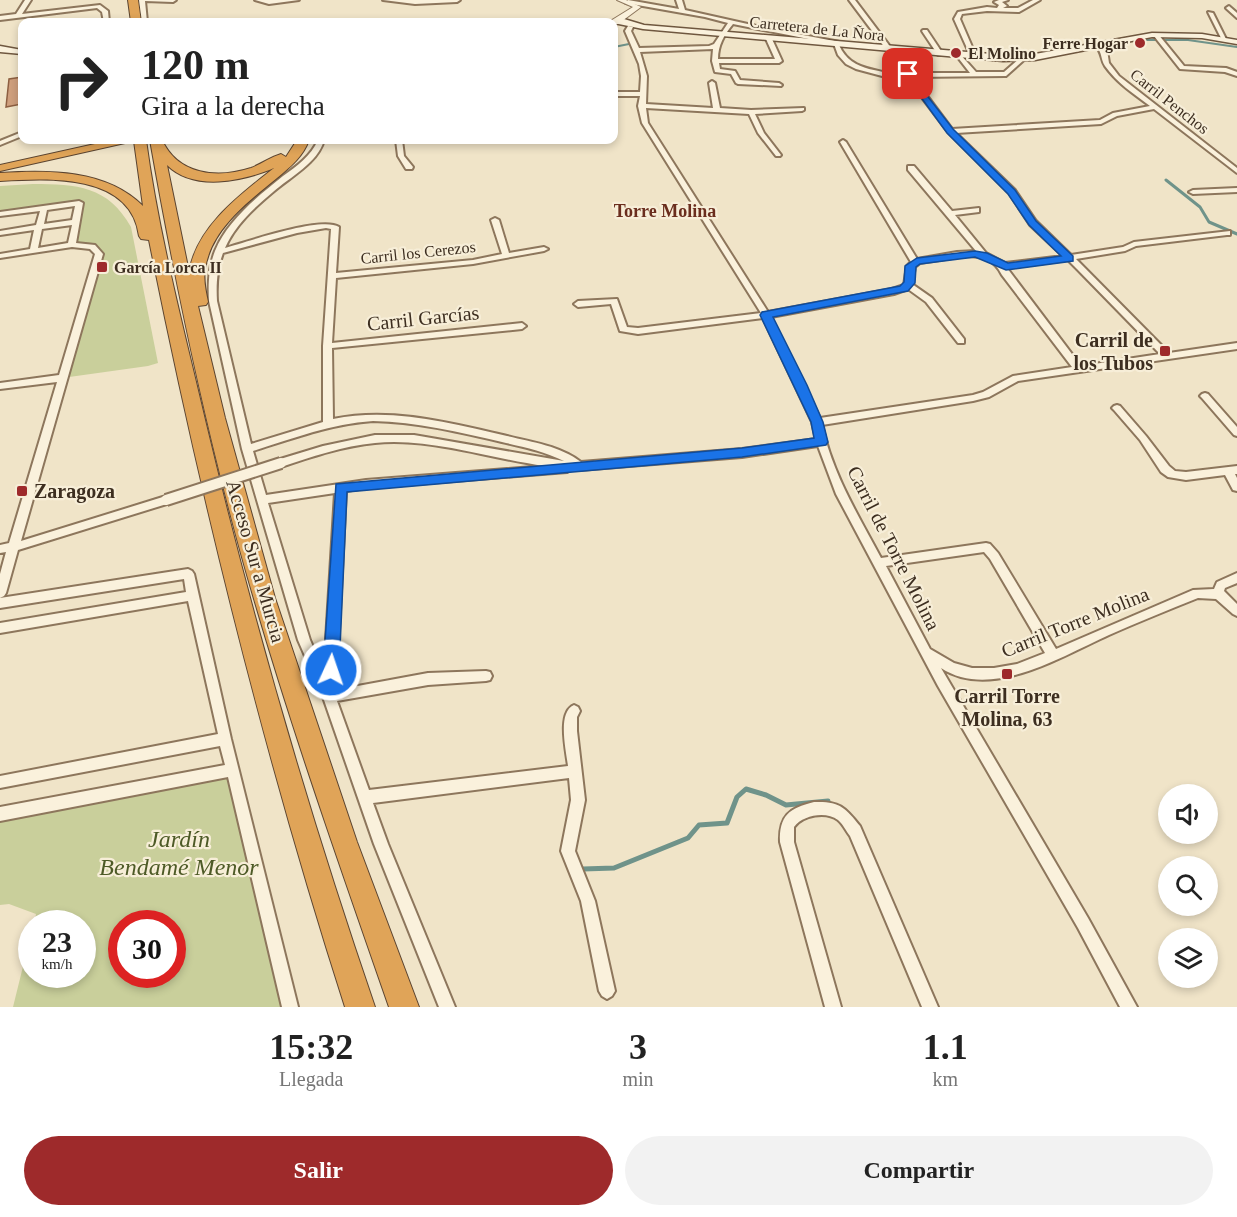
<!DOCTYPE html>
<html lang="es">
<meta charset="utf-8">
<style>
body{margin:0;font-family:"Times New Roman",serif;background:#f2f2f2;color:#222;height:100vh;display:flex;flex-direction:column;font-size:22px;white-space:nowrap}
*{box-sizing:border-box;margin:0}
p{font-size:20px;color:#767676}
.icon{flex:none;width:33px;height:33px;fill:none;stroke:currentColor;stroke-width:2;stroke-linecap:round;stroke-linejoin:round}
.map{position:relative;height:1007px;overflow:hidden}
.details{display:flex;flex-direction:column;background:#fff;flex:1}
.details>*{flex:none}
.top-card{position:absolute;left:18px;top:18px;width:600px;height:126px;border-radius:12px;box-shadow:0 3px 9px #0003;background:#fff;color:#222;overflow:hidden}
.controls{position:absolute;left:1158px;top:784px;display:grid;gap:12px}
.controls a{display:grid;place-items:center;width:60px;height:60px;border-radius:50%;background:#fff;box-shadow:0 3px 9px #0003;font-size:30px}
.speed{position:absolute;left:18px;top:910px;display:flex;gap:12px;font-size:30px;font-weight:700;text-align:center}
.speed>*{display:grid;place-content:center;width:78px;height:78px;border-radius:50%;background:#fff;box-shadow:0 3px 9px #0003;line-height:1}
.speed small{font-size:15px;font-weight:400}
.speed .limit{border:9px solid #d22;background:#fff;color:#111}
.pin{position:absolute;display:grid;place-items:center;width:51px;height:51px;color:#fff;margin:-26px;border-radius:12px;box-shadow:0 3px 9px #0006}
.me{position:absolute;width:66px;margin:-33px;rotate:3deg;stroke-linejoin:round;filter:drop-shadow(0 0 4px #0008)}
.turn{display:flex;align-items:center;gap:21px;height:126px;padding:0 24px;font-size:27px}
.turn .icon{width:78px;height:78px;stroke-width:2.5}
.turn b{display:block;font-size:42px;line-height:51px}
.eta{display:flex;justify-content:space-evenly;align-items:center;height:102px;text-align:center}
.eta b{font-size:36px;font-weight:700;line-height:42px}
.primary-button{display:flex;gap:12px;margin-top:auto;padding:12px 24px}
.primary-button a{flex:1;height:69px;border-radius:36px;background:#9e2a2b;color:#fff;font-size:24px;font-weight:700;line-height:69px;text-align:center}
.primary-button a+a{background:#f2f2f2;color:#222}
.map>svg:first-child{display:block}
.green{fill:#c9cf9b;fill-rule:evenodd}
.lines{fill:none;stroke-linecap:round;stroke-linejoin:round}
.stream-far2{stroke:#6f938a;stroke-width:2}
.stream-far1{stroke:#6f938a;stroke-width:3}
.stream{stroke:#6f938a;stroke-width:5}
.building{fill:#cf9f7d;stroke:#8d5f41;stroke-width:1.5}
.minor-casing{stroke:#8d765c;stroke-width:4}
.tertiary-casing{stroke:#8d765c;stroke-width:2}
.secondary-casing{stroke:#6f573f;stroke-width:3}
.motorway-casing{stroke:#5b4430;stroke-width:2}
.minor{fill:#faf1dc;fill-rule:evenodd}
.tertiary{fill:#faf1dc;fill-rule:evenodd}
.secondary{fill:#faf1dc;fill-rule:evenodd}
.motorway{fill:#e0a458;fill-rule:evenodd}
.minor-bridge-casing{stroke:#8d765c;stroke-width:14;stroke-linecap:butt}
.minor-bridge{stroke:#faf1dc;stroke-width:10}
.route{fill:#1a73e8;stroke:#114b97;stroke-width:1.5}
.poi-dot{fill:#9e2a2b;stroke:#f7eed8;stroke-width:2}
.labels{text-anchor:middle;stroke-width:4.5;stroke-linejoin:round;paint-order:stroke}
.far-street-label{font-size:16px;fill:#3d2e20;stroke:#f7eed8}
.far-poi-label{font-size:16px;font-weight:bold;fill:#3d2e20;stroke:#f7eed8;text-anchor:start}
.far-neighbourhood-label{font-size:18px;font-weight:bold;fill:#6b2e1e;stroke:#f7eed8}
.street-label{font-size:20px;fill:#3d2e20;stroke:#f7eed8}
.poi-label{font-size:20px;font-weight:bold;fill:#3d2e20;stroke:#f7eed8;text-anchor:end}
.near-park-label{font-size:24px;font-style:italic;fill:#4d5a26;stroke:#f7eed8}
</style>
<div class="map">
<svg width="1237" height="1007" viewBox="0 0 1237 1007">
<rect width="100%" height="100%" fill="#f0e4c8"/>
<g class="green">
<path d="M 33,184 C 77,184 108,186 131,227 L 158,363 L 148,366 L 62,378 L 99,254 L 92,247 L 72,245 L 78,203 L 0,214 L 0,186 Z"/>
<path d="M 232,770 L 290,1007 L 13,1007 L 31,934 L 32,975 L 82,975 L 82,924 L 34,924 L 36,914 L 9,904 L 0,905 L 0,814 ZM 122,924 L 172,924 L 172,975 L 122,975 Z"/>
</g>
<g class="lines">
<g class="stream-far2">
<polyline points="549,22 574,21"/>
<polyline points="1137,40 1188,40 1237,47"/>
<polyline points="614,47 629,44"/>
</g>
<polyline class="stream-far1" points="1166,180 1200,207 1209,222 1237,234"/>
<polyline class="stream" points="583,869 614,868 688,838 699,825 727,823 737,797 746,789 766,795 786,805 828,801"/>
</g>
<polygon class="building" points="22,77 22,104 6,107 9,79"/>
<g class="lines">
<g class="minor-casing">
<g id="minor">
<polygon points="25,0 31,0 22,14 100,5 108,11 109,22 104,22 102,12 97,8 0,20 0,16 16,14"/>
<polygon points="139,0 176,0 173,2 145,1 147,22 142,22"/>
<polygon points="255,0 299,0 269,4"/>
<polygon points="383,0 460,0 457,2 415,4"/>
<path d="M 628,0 L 679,9 L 676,0 L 682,0 L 685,10 L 761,27 L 845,43 L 845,45 L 839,45 C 852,75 883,67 909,80 L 849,0 L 855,0 L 910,73 L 970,73 L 956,55 L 959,53 L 976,72 L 1004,72 L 1021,57 L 1025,57 L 1025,59 L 1006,76 L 913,77 L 952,129 L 1100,120 L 1113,113 L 1150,106 C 1134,94 1117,83 1105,66 C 1100,58 1103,53 1095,45 L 1100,44 L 1107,50 L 1109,63 L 1119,76 L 1237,168 L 1237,173 L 1154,109 L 1117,116 L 1101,124 L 956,133 L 1015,190 L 1036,221 L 1071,255 L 1123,247 L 1134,242 L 1230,231 L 1230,235 L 1227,235 L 1136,246 L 1125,251 L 1076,259 L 1169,353 L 1237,343 L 1237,349 L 1018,381 L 989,397 L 973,401 L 822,425 C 832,473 858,515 881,558 L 986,543 L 990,544 L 998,553 L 1056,649 L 1193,590 L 1214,589 L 1217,582 L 1237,573 L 1237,583 L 1225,588 L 1224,591 L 1237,604 L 1237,616 L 1233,614 L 1216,599 L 1198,598 C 1168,610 1138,622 1109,635 C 1062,656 991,701 941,668 L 1088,918 L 1137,1007 L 1120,1007 L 1078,928 L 938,686 L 836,494 L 818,446 L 742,457 L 579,470 L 572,469 L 567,472 L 366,488 L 346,491 L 336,690 L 428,673 L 486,671 L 490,672 L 492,676 L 490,680 L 486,681 L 428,685 L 337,701 L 369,790 L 568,766 C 566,750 557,712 574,705 L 578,707 L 580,711 L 577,717 L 577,731 L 585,800 L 575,851 L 595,901 L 615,991 L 612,996 L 607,999 L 602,996 L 599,991 L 581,901 L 561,851 L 571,800 L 569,778 L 373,803 L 388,844 L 455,1007 L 439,1007 L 374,844 L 323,697 L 298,640 L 242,449 L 209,301 C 208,284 209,266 215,251 C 227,221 258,196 283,176 C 297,166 311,156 318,140 L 324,140 C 318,163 290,177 273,192 C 254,208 235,225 225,248 C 247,242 321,216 339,227 L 336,273 L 473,260 L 502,254 L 491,220 L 495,218 L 499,220 L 509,253 L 544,247 L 548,249 L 544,251 L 473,264 L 336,278 L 332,343 L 522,323 L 526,326 L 522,329 L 332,348 L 333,419 C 392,407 450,423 507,436 C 532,442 560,446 581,462 L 742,449 L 816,439 L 812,422 L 763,318 L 638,334 L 620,331 L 611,304 L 578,307 L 574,304 L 578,301 L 617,299 L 627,327 L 638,328 L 761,313 L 642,123 L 638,106 L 640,96 L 614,96 L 614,92 L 640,92 L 641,76 L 639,64 L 625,31 L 628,26 L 633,27 L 631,31 L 639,48 L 709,46 L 714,44 L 728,23 L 705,17 L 626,3 ZM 733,24 L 834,44 L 838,55 L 846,64 L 856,69 L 901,81 L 914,87 L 948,132 L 1009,193 L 1030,225 L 1063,256 L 1005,263 L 986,253 L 955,215 L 979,212 L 979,208 L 952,211 L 914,166 L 908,166 L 908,170 L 976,251 L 957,252 L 917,259 L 846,142 L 843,140 L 840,142 L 911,262 L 907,266 L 904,285 L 892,289 L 768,312 L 648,123 L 646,108 L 749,114 L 758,133 L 776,156 L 780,156 L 781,155 L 764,133 L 755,114 L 802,111 L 804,110 L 804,108 L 751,110 L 720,108 L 715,83 L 712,81 L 709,83 L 713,108 L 646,104 L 647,76 L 640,52 L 713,49 L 712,61 L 715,72 L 731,74 L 736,83 L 738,84 L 781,86 L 782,85 L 779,83 L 740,80 L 735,71 L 720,69 L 719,63 L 779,63 L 782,61 L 772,39 L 769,37 L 766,39 L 775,59 L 718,59 C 718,45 724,35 733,24 ZM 326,228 L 331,229 L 323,346 L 323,422 L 251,444 L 217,301 C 216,284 217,269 223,253 L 297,233 ZM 965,256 C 982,256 994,259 1002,275 L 1072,367 L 1013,376 L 983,392 L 973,395 L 820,418 L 771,317 L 894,294 L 908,289 L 926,302 L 958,343 L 964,343 L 964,339 L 932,298 L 912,284 L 915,267 L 920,263 ZM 1068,260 L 1077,269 L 1160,354 L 1081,366 L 1007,268 ZM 373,421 C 417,422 459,432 502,442 C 523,447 544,451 564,461 L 414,435 L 375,435 L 323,446 L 277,460 L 276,463 L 281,467 C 311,457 343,446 375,443 C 428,437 492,459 545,466 L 366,480 L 266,495 L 253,451 C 294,438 331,424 373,421 ZM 335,493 L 324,672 L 310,640 L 268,503 ZM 984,552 L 990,559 L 1045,653 L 1017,664 L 994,668 L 972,668 L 954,663 L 930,649 L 886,566 Z"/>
<polygon points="999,0 1008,0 1002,2 1007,6 1003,8 1018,8 1033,0 1040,0 1019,12 987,11 962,14 960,19 976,56 971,57 954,19 958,12 987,7 997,8 999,5 994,2"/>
<polygon points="1229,6 1237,13 1237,18 1227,9 1226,8"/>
<polygon points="1208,12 1213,13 1227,41 1222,40"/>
<polygon points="923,30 927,30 943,54 942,55 938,55 922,31"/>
<polygon points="1154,34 1158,34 1184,66 1226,68 1237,72 1237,76 1225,72 1180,69 1154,36"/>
<polygon points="22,132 22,136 0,145 0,141"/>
<polygon points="396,140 402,140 404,156 413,167 412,169 406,169 398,156"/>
<polygon points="1237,188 1237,192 1193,194 1189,192 1193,190"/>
<path d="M 79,201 L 83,203 L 76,243 L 95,245 L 103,254 L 21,541 L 166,496 L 170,497 L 171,500 L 170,503 L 18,550 L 6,593 L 4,596 L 0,598 L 0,574 L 6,552 L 0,553 L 0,545 L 9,543 L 57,382 L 0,389 L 0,383 L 59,375 L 95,254 L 90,249 L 72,247 L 0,258 L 0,254 L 30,249 L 34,230 L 0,235 L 0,231 L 36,225 L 40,211 L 0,216 L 0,212 ZM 75,206 L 72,220 L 44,224 L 47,210 ZM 72,225 L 68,243 L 38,248 L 42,229 Z"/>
<polygon points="1205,393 1208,394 1237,427 1237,436 1234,435 1202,398 1200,396 1202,394"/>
<polygon points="1117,405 1120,406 1146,436 1169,466 1175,471 1186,472 1237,466 1237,474 1235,474 1237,478 1237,491 1233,490 1225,475 1186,480 1168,477 1161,472 1140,440 1114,410 1112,408 1114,406"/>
<polygon points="188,569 192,571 194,574 231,739 298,1007 282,1007 228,777 0,821 0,807 225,765 220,746 0,788 0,776 218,734 188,601 0,633 0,623 186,592 184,579 0,608 0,598"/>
<path d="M 814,802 C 839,801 845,807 860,826 L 938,1007 L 922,1007 L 850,836 C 846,831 843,824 838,820 C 826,811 803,815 794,827 L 794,842 L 841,1007 L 825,1007 L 780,842 C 779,816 789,808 814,802 Z"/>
</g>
</g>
<g class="tertiary-casing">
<polygon id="tertiary" points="617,0 626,0 641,7 618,24 614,24 612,20 633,7"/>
</g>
<g class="secondary-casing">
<g id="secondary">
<polygon points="624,19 644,25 1003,55 1035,54 1152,33 1202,34 1237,40 1237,44 1202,38 1152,37 1035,60 1003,61 643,29 609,22"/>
<polygon points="0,46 22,50 22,54 0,52"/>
</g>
</g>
<g class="motorway-casing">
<g id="motorway">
<polygon points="128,0 138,0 141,22 131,22"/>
<path d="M 113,140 L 146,140 C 159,236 184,330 206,424 C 253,621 309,815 375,1007 L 345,1007 C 264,755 201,499 149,240 L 141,239 L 139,236 C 131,173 48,178 0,181 L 0,173 C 48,170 106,169 143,206 L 134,141 L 0,171 L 0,165 Z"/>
<path d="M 150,140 L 162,140 C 178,175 217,179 251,168 C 261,164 271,157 281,154 L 286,157 L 297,140 L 309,140 C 303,157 290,167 277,178 C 248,202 210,230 205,270 C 203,280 206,292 208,302 L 206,305 L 198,306 L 225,418 L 275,598 L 357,842 L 419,1007 L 389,1007 C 342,872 294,736 254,599 C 210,450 177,293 150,140 ZM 167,165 C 194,192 243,181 274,168 C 240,195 197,226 189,272 Z"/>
</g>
</g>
<use href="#minor" class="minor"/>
<use href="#tertiary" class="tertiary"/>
<use href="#secondary" class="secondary"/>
<use href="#motorway" class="motorway"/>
<g class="minor-bridge-casing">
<polyline id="minor-bridge" points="166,500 281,463"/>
</g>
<use href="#minor-bridge" class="minor-bridge"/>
</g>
<polygon class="route" points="908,71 953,129 1015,190 1036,221 1073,256 1073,261 1006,270 975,257 920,264 916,267 915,283 908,291 773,317 807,385 823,422 828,442 826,445 742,457 347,492 339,670 336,675 331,677 325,675 323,670 336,484 742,448 814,438 811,422 760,315 762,312 900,286 904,282 905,266 917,258 975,251 987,253 1008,263 1061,256 1029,225 1008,194 947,133 904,74"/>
<g class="poi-dot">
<circle cx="1140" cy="43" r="6"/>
<circle cx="956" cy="53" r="6"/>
<rect x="96" y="261" width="12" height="12" rx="3"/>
<rect x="1159" y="345" width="12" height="12" rx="3"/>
<rect x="16" y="485" width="12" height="12" rx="3"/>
<rect x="1001" y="668" width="12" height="12" rx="3"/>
</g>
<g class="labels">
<g class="far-street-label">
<text transform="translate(817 28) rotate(6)" y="6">Carretera de La Ñora</text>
<text transform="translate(1170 101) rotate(38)" y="6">Carril Penchos</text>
<text transform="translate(418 252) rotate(-6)" y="6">Carril los Cerezos</text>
</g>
<g class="far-poi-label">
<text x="1128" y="49" text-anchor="end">Ferre Hogar</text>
<text x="968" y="59">El Molino</text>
<text x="114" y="273">García Lorca II</text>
</g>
<g class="far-neighbourhood-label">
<text x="665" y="217">Torre Molina</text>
</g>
<g class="street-label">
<text transform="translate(423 318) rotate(-6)" y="7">Carril Garcías</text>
<text transform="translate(894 548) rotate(63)" y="7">Carril de Torre Molina</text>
<text transform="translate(256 561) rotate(74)" y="7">Acceso Sur a Murcia</text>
<text transform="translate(1075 622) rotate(-22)" y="7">Carril Torre Molina</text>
</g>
<g class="poi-label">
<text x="1153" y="347">Carril de<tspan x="1153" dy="23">los Tubos</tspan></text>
<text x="34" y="498" text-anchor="start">Zaragoza</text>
<text x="1007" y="703" text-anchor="middle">Carril Torre<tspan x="1007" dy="23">Molina, 63</tspan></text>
</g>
<g class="near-park-label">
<text x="179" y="847">Jardín<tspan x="179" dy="28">Bendamé Menor</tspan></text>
</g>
</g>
</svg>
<div class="controls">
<a><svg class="icon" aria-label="sound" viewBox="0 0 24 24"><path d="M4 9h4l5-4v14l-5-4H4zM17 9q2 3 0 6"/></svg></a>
<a><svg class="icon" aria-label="search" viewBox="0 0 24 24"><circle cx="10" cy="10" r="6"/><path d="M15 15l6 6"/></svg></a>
<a><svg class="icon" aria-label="layers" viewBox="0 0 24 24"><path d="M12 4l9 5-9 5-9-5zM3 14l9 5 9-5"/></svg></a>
</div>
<div class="speed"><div>23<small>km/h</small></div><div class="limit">30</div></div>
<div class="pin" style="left:908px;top:74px;background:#d93025"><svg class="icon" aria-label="arrive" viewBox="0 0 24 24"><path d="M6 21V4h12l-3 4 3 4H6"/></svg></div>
<svg class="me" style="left:331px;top:670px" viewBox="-20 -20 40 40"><circle r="17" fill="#1a73e8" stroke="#fff" stroke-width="3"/><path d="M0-11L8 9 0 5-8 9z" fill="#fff"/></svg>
<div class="top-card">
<div class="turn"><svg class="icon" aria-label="right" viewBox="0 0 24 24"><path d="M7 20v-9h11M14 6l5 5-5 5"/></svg><div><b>120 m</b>Gira a la derecha</div></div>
</div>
</div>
<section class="details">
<div class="eta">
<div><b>15:32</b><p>Llegada</p></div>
<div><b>3</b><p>min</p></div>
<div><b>1.1</b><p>km</p></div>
</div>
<div class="primary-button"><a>Salir</a><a>Compartir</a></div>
</section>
